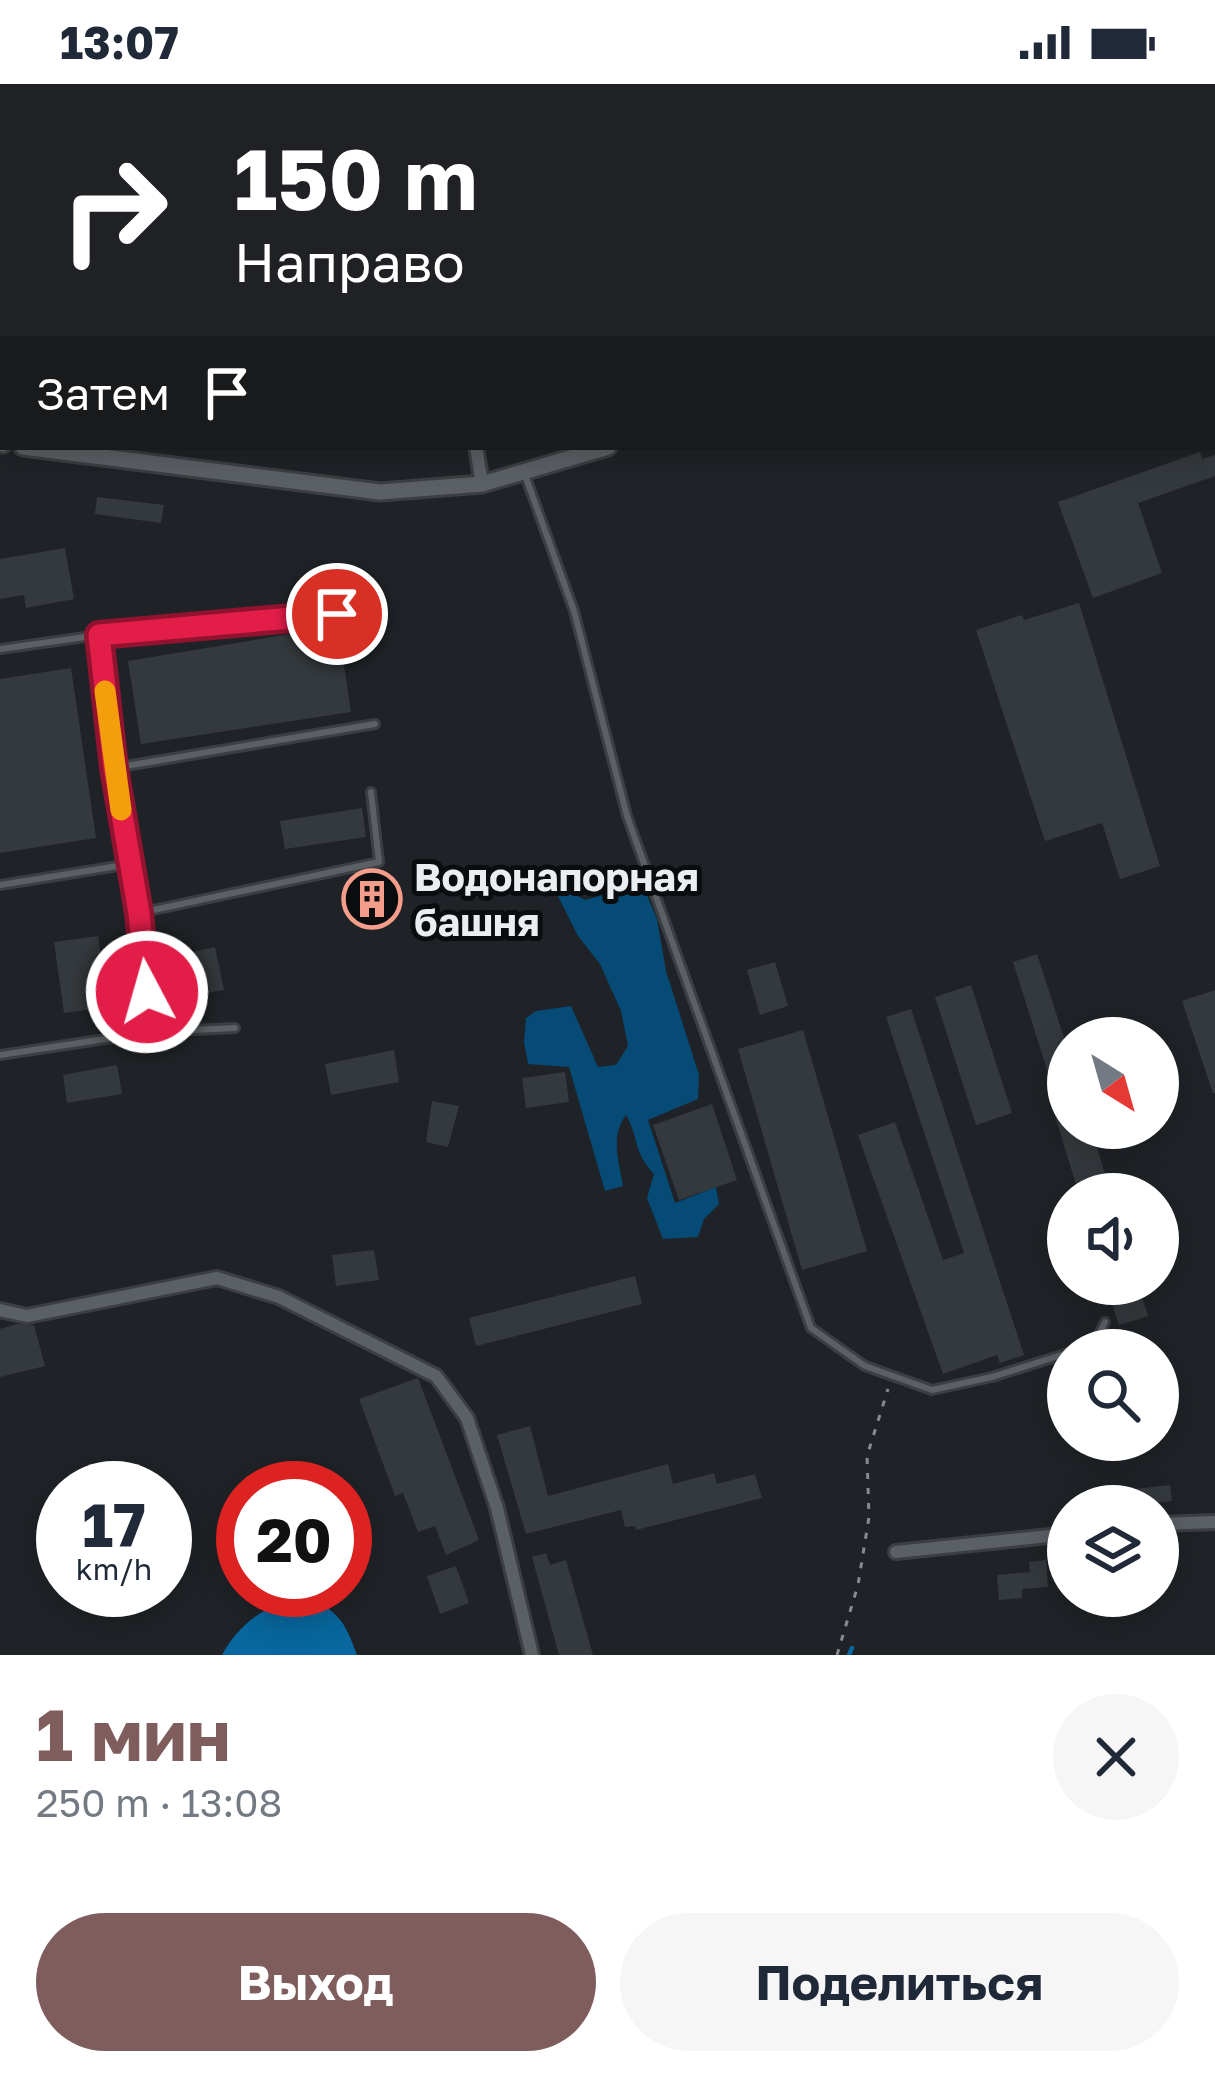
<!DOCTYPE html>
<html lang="ru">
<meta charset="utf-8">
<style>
body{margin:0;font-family:"Golos Text",sans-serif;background:#f6f6f7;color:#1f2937;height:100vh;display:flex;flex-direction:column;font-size:45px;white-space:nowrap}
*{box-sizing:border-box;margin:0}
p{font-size:39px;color:#747a83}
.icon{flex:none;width:66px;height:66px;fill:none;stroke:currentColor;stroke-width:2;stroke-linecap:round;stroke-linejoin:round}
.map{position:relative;height:1571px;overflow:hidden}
.panel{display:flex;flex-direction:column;background:#fff;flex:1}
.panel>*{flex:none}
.top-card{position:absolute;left:0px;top:0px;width:1215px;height:366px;box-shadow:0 6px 30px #0003;background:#202124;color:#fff;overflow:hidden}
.needle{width:78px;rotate:143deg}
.fabs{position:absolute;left:1047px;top:933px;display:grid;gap:24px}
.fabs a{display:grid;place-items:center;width:132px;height:132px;border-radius:50%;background:#fff;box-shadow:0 6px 30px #0003;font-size:60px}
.speed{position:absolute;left:36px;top:1377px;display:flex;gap:24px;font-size:60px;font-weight:700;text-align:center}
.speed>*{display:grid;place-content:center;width:156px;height:156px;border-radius:50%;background:#fff;box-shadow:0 6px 30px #0003;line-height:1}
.speed small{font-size:30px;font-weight:400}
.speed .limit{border:18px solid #d22;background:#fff;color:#111}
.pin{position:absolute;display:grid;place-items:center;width:102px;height:102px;color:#fff;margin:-51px;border:6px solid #fff;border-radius:50%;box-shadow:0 3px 12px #0007}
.me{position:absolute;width:132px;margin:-66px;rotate:354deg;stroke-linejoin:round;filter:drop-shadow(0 0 9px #0008)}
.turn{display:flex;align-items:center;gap:42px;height:252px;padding:0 36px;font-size:54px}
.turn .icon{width:156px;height:156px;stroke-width:2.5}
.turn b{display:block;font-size:84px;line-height:102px}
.then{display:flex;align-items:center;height:114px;padding:0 36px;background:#0003;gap:24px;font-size:45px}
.round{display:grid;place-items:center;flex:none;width:126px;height:126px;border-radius:63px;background:#f6f6f7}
.head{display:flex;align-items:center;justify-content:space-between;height:204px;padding:0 36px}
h1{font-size:72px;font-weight:700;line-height:90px;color:#7f5d5d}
.primary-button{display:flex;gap:24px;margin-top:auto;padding:24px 36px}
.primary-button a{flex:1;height:138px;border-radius:72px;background:#7f5d5d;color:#fff;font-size:48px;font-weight:700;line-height:138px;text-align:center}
.primary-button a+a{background:#f6f6f7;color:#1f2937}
.status{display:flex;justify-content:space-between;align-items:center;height:84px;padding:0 60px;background:#fff;direction:ltr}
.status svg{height:33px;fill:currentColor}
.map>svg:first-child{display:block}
.forest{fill:#054b75}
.water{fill:#08679e}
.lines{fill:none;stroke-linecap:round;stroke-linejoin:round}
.stream{stroke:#08679e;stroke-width:4.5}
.building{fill:#34393d}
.service-casing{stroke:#3b3e42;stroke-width:12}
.minor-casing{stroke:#3b3e42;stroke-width:18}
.tertiary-casing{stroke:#3b3e42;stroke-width:21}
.path{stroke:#878a8e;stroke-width:3;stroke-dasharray:6 9;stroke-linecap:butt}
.service{stroke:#5b6065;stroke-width:6}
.minor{stroke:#5b6065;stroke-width:12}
.tertiary{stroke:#5b6065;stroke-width:15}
.route-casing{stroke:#92132f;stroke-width:30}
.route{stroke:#e11d48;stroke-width:21}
.slow{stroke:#f59e0b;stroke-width:21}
.labels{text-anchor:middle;stroke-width:10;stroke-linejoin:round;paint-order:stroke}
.poi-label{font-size:39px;font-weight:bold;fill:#ebeef1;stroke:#0a0c0e;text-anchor:start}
</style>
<div class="status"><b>13:07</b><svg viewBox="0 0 49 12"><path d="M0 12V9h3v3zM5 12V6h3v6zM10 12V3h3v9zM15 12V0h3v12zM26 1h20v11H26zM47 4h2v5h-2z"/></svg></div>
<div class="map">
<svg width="1215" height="1571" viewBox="0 0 1215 1571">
<rect width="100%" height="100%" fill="#1f2327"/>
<path class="forest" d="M 565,792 L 575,811 L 585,816 L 642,800 L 657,835 L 666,887 L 699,991 L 698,1015 L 648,1036 L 675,1119 L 716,1103 L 719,1120 L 704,1135 L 698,1153 L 663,1155 L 647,1114 L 654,1090 C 632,1066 640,1056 626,1031 C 610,1052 619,1077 623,1102 L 605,1107 L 569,983 L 528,980 L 524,958 L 526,934 L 536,927 L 571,922 L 598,983 L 616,981 L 628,962 L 621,927 L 600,880 L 578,852 L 553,802 Z"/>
<path class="water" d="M 303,1514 C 338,1524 345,1538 357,1571 L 222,1571 C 235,1547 256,1527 283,1519 C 290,1517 296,1516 303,1514 Z"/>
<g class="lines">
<polyline class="stream" points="849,1571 852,1564"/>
</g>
<g class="building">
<polygon points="1200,368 1202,375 1215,371 1215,392 1138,419 1162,489 1093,514 1058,418"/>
<polygon points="97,413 164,421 161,439 95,430"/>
<polygon points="65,464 74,515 26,524 24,511 0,515 0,475"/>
<polygon points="1079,519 1160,782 1120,795 1102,739 1045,757 976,546 1022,531 1024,536"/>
<polygon points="338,542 351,628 141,660 128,577"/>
<polygon points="71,584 96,754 0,769 0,595"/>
<polygon points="362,724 366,753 285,765 280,737"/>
<polygon points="98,852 108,923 64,929 54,858"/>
<polygon points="215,863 224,906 200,910 192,868"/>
<polygon points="1037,870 1068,966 1068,983 1048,989 1013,878"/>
<polygon points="775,878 788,922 760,931 747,886"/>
<polygon points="971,901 1012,1029 976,1041 935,913"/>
<polygon points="1215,906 1215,1009 1213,1009 1182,917"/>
<polygon points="911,925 1024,1271 1000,1279 997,1271 943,1290 858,1051 895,1038 943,1176 964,1169 886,933"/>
<polygon points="803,946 867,1167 802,1186 738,965"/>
<polygon points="394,966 399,998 331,1011 325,980"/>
<polygon points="117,981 122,1010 67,1019 63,991"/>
<polygon points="565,988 569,1018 526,1024 522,994"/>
<polygon points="1068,1011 1068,1044 1091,1044 1111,1110 1079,1110 1050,1016"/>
<polygon points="432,1017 459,1022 448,1063 426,1058"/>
<polygon points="712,1020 737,1096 679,1116 653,1041"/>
<polygon points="374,1166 379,1196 336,1202 332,1171"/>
<polygon points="635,1192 642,1220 476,1262 469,1234"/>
<polygon points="1106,1200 1138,1200 1148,1232 1119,1241"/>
<polygon points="17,1240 34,1241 45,1282 0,1293 0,1245"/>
<polygon points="418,1294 479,1456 446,1471 435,1442 418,1448 403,1409 395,1412 359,1315"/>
<polygon points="530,1342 548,1412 668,1380 673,1400 714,1389 717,1400 755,1390 762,1414 636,1446 635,1442 625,1443 621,1426 526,1450 497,1351"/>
<polygon points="1170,1401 1172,1417 1126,1422 1125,1406"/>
<polygon points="546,1469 550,1481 566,1476 593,1571 559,1571 532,1473"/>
<polygon points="1046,1476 1048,1503 1022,1505 1022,1514 999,1516 997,1491 1030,1488 1029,1478"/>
<polygon points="456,1482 469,1519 440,1530 427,1492"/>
</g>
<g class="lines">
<g class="service-casing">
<g id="service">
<polyline points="525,391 574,527 627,732 811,1244 865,1282 932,1306 992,1293 1068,1269"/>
<polyline points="99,551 337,530"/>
<polyline points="0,565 99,551 114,684 139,829 379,778 371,708"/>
<polyline points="114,684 375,640"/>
<polyline points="0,801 130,780"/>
<polyline points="139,829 151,948"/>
<polyline points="0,971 151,948 235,944"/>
<polyline points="1079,1266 1094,1261 1105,1238"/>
</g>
</g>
<g class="minor-casing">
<g id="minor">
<polyline points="23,0 24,3"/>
<polyline points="415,0 415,3"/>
<polyline points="369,3 387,0"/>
<polyline points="0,64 3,63"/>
<polyline points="476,363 482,400"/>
<polyline points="0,1226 27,1232 217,1194 279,1213 436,1292 467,1334 497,1424 532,1571"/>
<polyline points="1158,1440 1215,1438"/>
<polyline points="896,1468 1068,1450"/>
</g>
</g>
<g class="tertiary-casing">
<g id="tertiary">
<polyline points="1212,119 1215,117"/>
<polyline points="0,359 3,360"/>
<polyline points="23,363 380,408 482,400 608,363"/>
</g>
</g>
<polyline class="path" points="837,1571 858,1501 869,1433 867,1372 888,1305"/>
<use href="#service" class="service"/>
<use href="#minor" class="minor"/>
<use href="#tertiary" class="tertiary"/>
</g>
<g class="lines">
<g class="route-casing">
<polyline id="route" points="147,908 139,829 114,684 99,551 337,530"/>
</g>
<use href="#route" class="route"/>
<polyline class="slow" points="105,607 121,726"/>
</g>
<defs>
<g id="building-ring" transform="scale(3)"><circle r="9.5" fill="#0a0c0e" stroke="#f49d8b" stroke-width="1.5"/><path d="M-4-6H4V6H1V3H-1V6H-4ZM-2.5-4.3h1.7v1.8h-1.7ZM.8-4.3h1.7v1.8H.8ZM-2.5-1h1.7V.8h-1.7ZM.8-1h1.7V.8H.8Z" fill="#f49d8b"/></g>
</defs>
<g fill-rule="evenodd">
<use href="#building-ring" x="372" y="815"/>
</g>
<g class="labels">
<g class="poi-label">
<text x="414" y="807">Водонапорная<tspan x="414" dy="45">башня</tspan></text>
</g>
</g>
</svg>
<div class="fabs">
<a><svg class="needle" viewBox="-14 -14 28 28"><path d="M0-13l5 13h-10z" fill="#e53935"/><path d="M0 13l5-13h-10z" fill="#747a83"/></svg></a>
<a><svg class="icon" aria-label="sound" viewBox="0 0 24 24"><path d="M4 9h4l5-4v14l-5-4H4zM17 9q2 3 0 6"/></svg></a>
<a><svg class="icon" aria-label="search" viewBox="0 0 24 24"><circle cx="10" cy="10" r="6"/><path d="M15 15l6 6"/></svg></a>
<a><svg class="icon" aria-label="layers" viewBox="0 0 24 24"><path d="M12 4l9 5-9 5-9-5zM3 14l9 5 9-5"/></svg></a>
</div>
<div class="speed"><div>17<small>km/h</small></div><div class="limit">20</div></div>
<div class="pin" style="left:337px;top:530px;background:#d93025"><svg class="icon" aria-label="arrive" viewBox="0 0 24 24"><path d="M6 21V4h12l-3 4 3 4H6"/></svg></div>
<svg class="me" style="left:147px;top:908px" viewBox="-20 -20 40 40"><circle r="17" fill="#e11d48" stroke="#fff" stroke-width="3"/><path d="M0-11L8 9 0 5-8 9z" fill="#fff"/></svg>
<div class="top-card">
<div class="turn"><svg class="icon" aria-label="right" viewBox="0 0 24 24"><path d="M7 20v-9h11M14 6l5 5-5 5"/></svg><div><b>150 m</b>Направо</div></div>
<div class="then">Затем<svg class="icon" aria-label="arrive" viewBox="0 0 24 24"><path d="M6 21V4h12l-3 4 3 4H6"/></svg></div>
</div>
</div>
<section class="panel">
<div class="head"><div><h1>1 мин</h1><p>250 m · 13:08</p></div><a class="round"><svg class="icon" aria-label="close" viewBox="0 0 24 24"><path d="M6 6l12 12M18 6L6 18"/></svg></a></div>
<div class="primary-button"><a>Выход</a><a>Поделиться</a></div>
</section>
